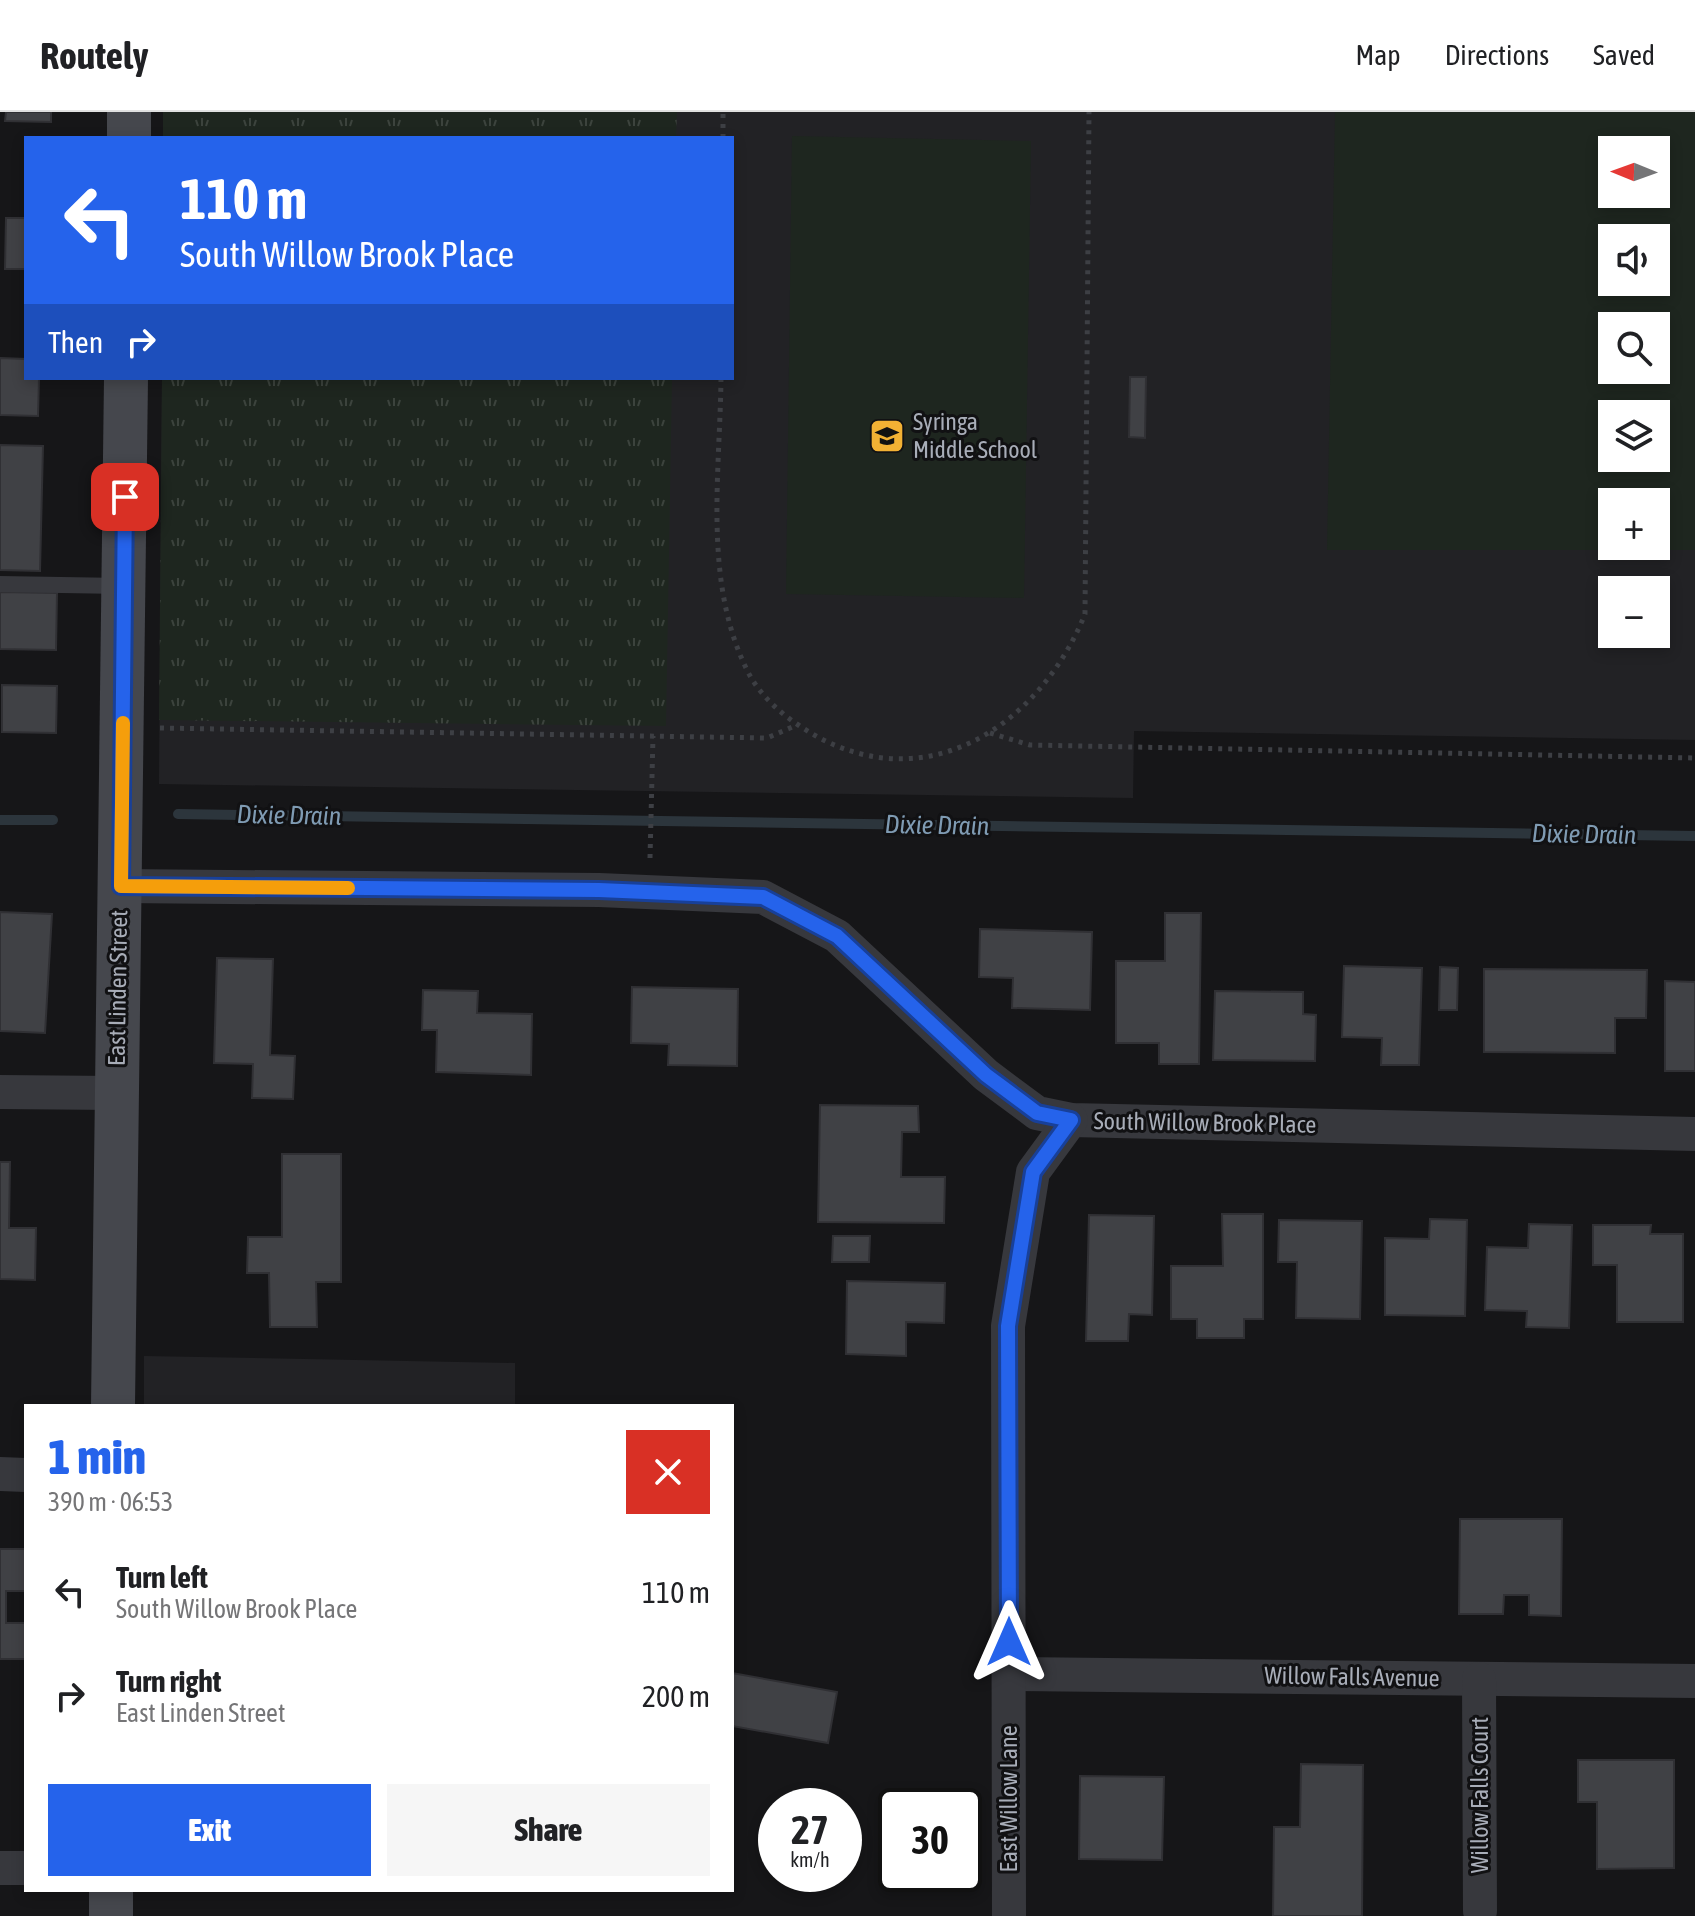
<!DOCTYPE html>
<meta charset="utf-8">
<style>
body{margin:0;font-family:"Asap Condensed",sans-serif;background:#f6f6f6;color:#202124;height:100vh;display:flex;flex-direction:column;font-size:30px;white-space:nowrap}
*{box-sizing:border-box;margin:0}
p{font-size:26px;color:#757577}
.icon{flex:none;width:44px;height:44px;fill:none;stroke:currentColor;stroke-width:2;stroke-linecap:round;stroke-linejoin:round}
.map{position:relative;flex:1;overflow:hidden}
.side{position:absolute;left:24px;top:1292px;width:710px;height:488px;display:flex;flex-direction:column;background:#fff;border-radius:0px;box-shadow:0 4px 12px #0003}
.side>*{flex:none}
.banner{position:absolute;left:24px;top:24px;width:710px;height:244px;border-radius:0px;box-shadow:0 4px 12px #0003;background:#2563eb;color:#fff;overflow:hidden}
.needle{width:52px;rotate:271deg}
.controls{position:absolute;left:1598px;top:24px;display:grid;gap:16px}
.controls a{display:grid;place-items:center;width:72px;height:72px;border-radius:0px;background:#fff;box-shadow:0 4px 12px #0003;font-size:40px}
.speed{position:absolute;left:758px;top:1676px;display:flex;gap:16px;font-size:40px;font-weight:700;text-align:center}
.speed>*{display:grid;place-content:center;width:104px;height:104px;border-radius:50%;background:#fff;box-shadow:0 4px 12px #0003;line-height:1}
.speed small{font-size:20px;font-weight:400}
.speed .limit{border:4px solid #111;border-radius:12px;background:#fff;color:#111}
.pin{position:absolute;display:grid;place-items:center;width:68px;height:68px;color:#fff;margin:-34px;border-radius:16px;box-shadow:0 4px 12px #0006}
.me{position:absolute;width:88px;margin:-44px;rotate:0deg;stroke-linejoin:round;filter:drop-shadow(0 0 6px #0008)}
.turn{display:flex;align-items:center;gap:28px;height:168px;padding:0 24px;font-size:36px}
.turn .icon{width:104px;height:104px;stroke-width:2.5}
.turn b{display:block;font-size:56px;line-height:68px}
.then{display:flex;align-items:center;height:76px;padding:0 24px;background:#0003;gap:16px;font-size:30px}
.round{display:grid;place-items:center;flex:none;width:84px;height:84px;border-radius:0px;background:#f6f6f6}
.headline{display:flex;align-items:center;justify-content:space-between;height:136px;padding:0 24px}
h1{font-size:48px;font-weight:800;line-height:60px;color:#2563eb}
.button{display:flex;gap:16px;margin-top:auto;padding:16px 24px}
.button a{flex:1;height:92px;border-radius:0px;background:#2563eb;color:#fff;font-size:32px;font-weight:800;line-height:92px;text-align:center}
.button a+a{background:#f6f6f6;color:#202124}
ul{padding:0;list-style:none}
li{display:flex;align-items:center;gap:24px;height:104px;padding:0 24px}
li div{flex:1}
li b{display:block;font-size:30px}
li em{font-style:normal}
header{display:flex;align-items:center;gap:48px;box-sizing:border-box;height:112px;padding:0 40px;background:#fff;border-bottom:2px solid #e0e0e0}
header strong{font-size:38px}
nav{display:flex;gap:44px;margin-inline-start:auto;font-size:28px}
.map>svg:first-child{display:block}
.built{fill:#222225;fill-rule:evenodd}
.grass{fill:url(#grass-tufts)}
.pitch{fill:#1e261f;fill-rule:evenodd}
.lines{fill:none;stroke-linecap:round;stroke-linejoin:round}
.stream{stroke:#2c353c;stroke-width:10}
.building{fill:#404145;stroke:#303034;stroke-width:2}
.path{stroke:#3d3f44;stroke-width:5;stroke-dasharray:4 6;stroke-linecap:butt}
.service{stroke:#37383d;stroke-width:16}
.minor{stroke:#37383d;stroke-width:34}
.secondary{stroke:#45474d;stroke-width:44}
.route-casing{stroke:#184099;stroke-width:20}
.route{stroke:#2563eb;stroke-width:14}
.slow{stroke:#f59e0b;stroke-width:14}
.labels{text-anchor:middle;stroke-width:6;stroke-linejoin:round;paint-order:stroke}
.poi-label{font-size:24px;fill:#a8adb8;stroke:#111113;text-anchor:start}
.street-label{font-size:24px;fill:#a8adb8;stroke:#111113}
.water-label{font-size:26px;font-style:italic;fill:#7f9bb3;stroke:#111113}
</style>
<header>
<strong>Routely</strong>
<nav><a>Map</a><a>Directions</a><a>Saved</a></nav>
</header>
<div class="map">
<svg width="1695" height="1804" viewBox="0 0 1695 1804">
<defs>
<pattern id="grass-tufts" width="24" height="20" patternUnits="userSpaceOnUse" patternTransform="scale(2)"><rect width="24" height="20" fill="#1e261f"/><path d="M3 7l-1-3M5 7V3M7 7l1-3M15 17l-1-3M17 17v-4M19 17l1-3" fill="none" stroke="#3c433d"/></pattern>
</defs>
<rect width="100%" height="100%" fill="#161618"/>
<g class="built">
<path d="M 163,0 L 1695,0 L 1695,628 L 1134,619 L 1133,686 L 159,672 L 162,266 L 732,266 L 732,26 L 163,26 ZM 1612,38 L 1656,38 L 1656,82 L 1612,82 ZM 1612,126 L 1656,126 L 1656,170 L 1612,170 ZM 1612,214 L 1656,214 L 1656,258 L 1612,258 ZM 1612,302 L 1656,302 L 1656,346 L 1612,346 ZM 1612,390 L 1656,390 L 1656,434 L 1612,434 ZM 1612,478 L 1656,478 L 1656,522 L 1612,522 Z"/>
<polygon points="144,1244 515,1251 515,1294 144,1294"/>
</g>
<g class="grass">
<polygon points="163,0 677,0 676,26 163,26"/>
<polygon points="162,266 672,266 666,614 159,608"/>
</g>
<g class="pitch">
<path d="M 1335,0 L 1695,0 L 1695,438 L 1327,438 ZM 1612,38 L 1656,38 L 1656,82 L 1612,82 ZM 1612,126 L 1656,126 L 1656,170 L 1612,170 ZM 1612,214 L 1656,214 L 1656,258 L 1612,258 ZM 1612,302 L 1656,302 L 1656,346 L 1612,346 ZM 1612,390 L 1656,390 L 1656,434 L 1612,434 Z"/>
<polygon points="792,24 1031,29 1024,486 786,482"/>
</g>
<g class="lines">
<g class="stream">
<polyline points="178,702 1695,724"/>
<polyline points="0,708 53,708"/>
</g>
</g>
<g class="building">
<polygon points="6,0 51,0 51,10 5,9"/>
<polygon points="6,106 26,106 26,157 5,157"/>
<polygon points="0,246 26,247 26,266 39,266 38,304 0,303"/>
<polygon points="1130,265 1146,265 1145,326 1129,325"/>
<polygon points="0,333 43,334 40,459 0,458"/>
<polygon points="0,480 57,481 56,538 0,537"/>
<polygon points="2,573 57,574 56,621 2,620"/>
<polygon points="0,800 52,802 45,921 0,919"/>
<polygon points="1165,801 1201,801 1199,952 1159,952 1159,931 1116,931 1116,849 1165,849"/>
<polygon points="980,817 1092,820 1090,898 1012,896 1013,866 979,865"/>
<polygon points="217,846 273,847 270,943 295,944 293,987 252,986 253,952 214,951"/>
<polygon points="1344,854 1422,856 1419,953 1381,953 1382,926 1342,925"/>
<polygon points="1440,855 1458,856 1457,898 1439,898"/>
<polygon points="1484,857 1647,858 1646,906 1615,906 1615,941 1484,940"/>
<polygon points="1665,869 1695,870 1695,959 1665,959"/>
<polygon points="632,875 738,877 737,954 668,953 669,932 631,931"/>
<polygon points="423,878 478,879 477,901 532,902 531,963 436,960 437,918 422,918"/>
<polygon points="1215,879 1303,880 1303,902 1316,903 1315,949 1213,948"/>
<polygon points="820,993 918,994 919,1020 902,1020 901,1065 945,1065 944,1111 818,1110"/>
<polygon points="282,1042 341,1042 341,1170 316,1170 317,1215 270,1215 269,1161 247,1161 248,1125 282,1125"/>
<polygon points="0,1050 10,1050 9,1116 36,1116 35,1168 0,1167"/>
<polygon points="1222,1102 1263,1102 1263,1207 1244,1207 1244,1226 1197,1226 1197,1207 1171,1207 1171,1154 1223,1154"/>
<polygon points="1089,1103 1154,1104 1152,1203 1129,1202 1128,1229 1086,1229"/>
<polygon points="1430,1107 1467,1108 1465,1204 1385,1203 1385,1126 1429,1127"/>
<polygon points="1279,1108 1362,1109 1360,1207 1296,1206 1297,1150 1278,1150"/>
<polygon points="1529,1112 1572,1113 1569,1216 1526,1215 1527,1199 1485,1198 1487,1135 1528,1136"/>
<polygon points="1593,1113 1651,1113 1650,1122 1683,1122 1683,1210 1617,1210 1617,1153 1593,1153"/>
<polygon points="833,1124 870,1124 869,1150 832,1150"/>
<polygon points="847,1169 945,1171 944,1211 906,1210 906,1244 846,1242"/>
<polygon points="1460,1407 1562,1407 1561,1504 1529,1503 1529,1483 1504,1483 1503,1502 1459,1502"/>
<polygon points="0,1437 26,1437 26,1479 6,1479 6,1511 26,1511 26,1547 0,1547"/>
<polygon points="732,1561 837,1580 828,1631 732,1614"/>
<polygon points="1578,1648 1674,1648 1674,1756 1597,1757 1597,1690 1578,1690"/>
<polygon points="1301,1652 1363,1653 1362,1804 1273,1804 1274,1715 1300,1715"/>
<polygon points="1080,1664 1164,1665 1162,1748 1079,1747"/>
</g>
<g class="lines">
<g class="path">
<polyline points="723,26 723,0"/>
<path d="M 721,266 C 720,362 703,469 747,558 C 761,587 788,608 816,624 C 930,687 1041,611 1085,502 L 1089,0"/>
<polyline points="160,616 767,626 797,613"/>
<polyline points="990,621 1030,633 1695,646"/>
<polyline points="650,746 653,624"/>
</g>
<polyline class="service" points="0,472 123,474"/>
<g class="minor">
<polyline points="121,774 599,778 763,785 837,824 986,963 1037,1001 1071,1008 1695,1022"/>
<polyline points="0,980 115,981"/>
<polyline points="0,1362 26,1363"/>
<polyline points="1010,1562 1695,1569"/>
<polyline points="1479,1567 1480,1799"/>
<polyline points="0,1756 26,1756"/>
<polyline points="1009,1804 1008,1214 1033,1060 1071,1008"/>
</g>
<g class="secondary">
<polyline points="129,26 129,0"/>
<polyline points="113,1294 126,266"/>
<polyline points="111,1804 111,1778"/>
</g>
</g>
<g class="lines">
<g class="route-casing">
<polyline id="route" points="125,385 121,774 599,778 763,785 837,824 986,963 1037,1001 1071,1008 1033,1060 1008,1214 1009,1530"/>
</g>
<use href="#route" class="route"/>
<polyline class="slow" points="123,611 121,774 348,776"/>
</g>
<defs>
<g id="school-square" transform="scale(1.8)"><rect x="-9" y="-9" width="18" height="18" rx="4" fill="#f2b134" stroke="#111113"/><path d="M0-5L7-2L0 1L-7-2ZM-4 1L0 2.5L4 1V4Q0 6-4 4Z" fill="#111"/></g>
</defs>
<g fill-rule="evenodd">
<use href="#school-square" x="887" y="324"/>
</g>
<g class="labels">
<g class="poi-label">
<text x="913" y="318">Syringa<tspan x="913" dy="28">Middle School</tspan></text>
</g>
<g class="street-label">
<text transform="translate(118 876) rotate(-89)" y="8">East Linden Street</text>
<text transform="translate(1205 1011) rotate(1)" y="8">South Willow Brook Place</text>
<text transform="translate(1352 1565) rotate(1)" y="8">Willow Falls Avenue</text>
<text transform="translate(1480 1683) rotate(-90)" y="8">Willow Falls Court</text>
<text transform="translate(1009 1687) rotate(-90)" y="8">East Willow Lane</text>
</g>
<g class="water-label">
<text transform="translate(289 703) rotate(1)" y="9">Dixie Drain</text>
<text transform="translate(937 713) rotate(1)" y="9">Dixie Drain</text>
<text transform="translate(1584 722) rotate(1)" y="9">Dixie Drain</text>
</g>
</g>
</svg>
<div class="controls">
<a><svg class="needle" viewBox="-14 -14 28 28"><path d="M0-13l5 13h-10z" fill="#e53935"/><path d="M0 13l5-13h-10z" fill="#757577"/></svg></a>
<a><svg class="icon" aria-label="sound" viewBox="0 0 24 24"><path d="M4 9h4l5-4v14l-5-4H4zM17 9q2 3 0 6"/></svg></a>
<a><svg class="icon" aria-label="search" viewBox="0 0 24 24"><circle cx="10" cy="10" r="6"/><path d="M15 15l6 6"/></svg></a>
<a><svg class="icon" aria-label="layers" viewBox="0 0 24 24"><path d="M12 4l9 5-9 5-9-5zM3 14l9 5 9-5"/></svg></a>
<a>+</a>
<a>−</a>
</div>
<div class="speed"><div>27<small>km/h</small></div><div class="limit">30</div></div>
<div class="pin" style="left:125px;top:385px;background:#d93025"><svg class="icon" aria-label="arrive" viewBox="0 0 24 24"><path d="M6 21V4h12l-3 4 3 4H6"/></svg></div>
<svg class="me" style="left:1009px;top:1530px" viewBox="-20 -20 40 40"><path d="M0-17L14 15 0 8-14 15z" fill="#2563eb" stroke="#fff" stroke-width="4"/></svg>
<div class="banner">
<div class="turn"><svg class="icon" aria-label="left" viewBox="0 0 24 24"><path d="M17 20v-9H6M10 6l-5 5 5 5"/></svg><div><b>110 m</b>South Willow Brook Place</div></div>
<div class="then">Then<svg class="icon" aria-label="right" viewBox="0 0 24 24"><path d="M7 20v-9h11M14 6l5 5-5 5"/></svg></div>
</div>
<section class="side">
<div class="headline"><div><h1>1 min</h1><p>390 m · 06:53</p></div><a class="round" style="background:#d93025;color:#fff"><svg class="icon" aria-label="close" viewBox="0 0 24 24"><path d="M6 6l12 12M18 6L6 18"/></svg></a></div>
<ul>
<li><svg class="icon" aria-label="left" viewBox="0 0 24 24"><path d="M17 20v-9H6M10 6l-5 5 5 5"/></svg><div><b>Turn left</b><p>South Willow Brook Place</p></div><em>110 m</em></li>
<li><svg class="icon" aria-label="right" viewBox="0 0 24 24"><path d="M7 20v-9h11M14 6l5 5-5 5"/></svg><div><b>Turn right</b><p>East Linden Street</p></div><em>200 m</em></li>
</ul>
<div class="button"><a>Exit</a><a>Share</a></div>
</section>
</div>
